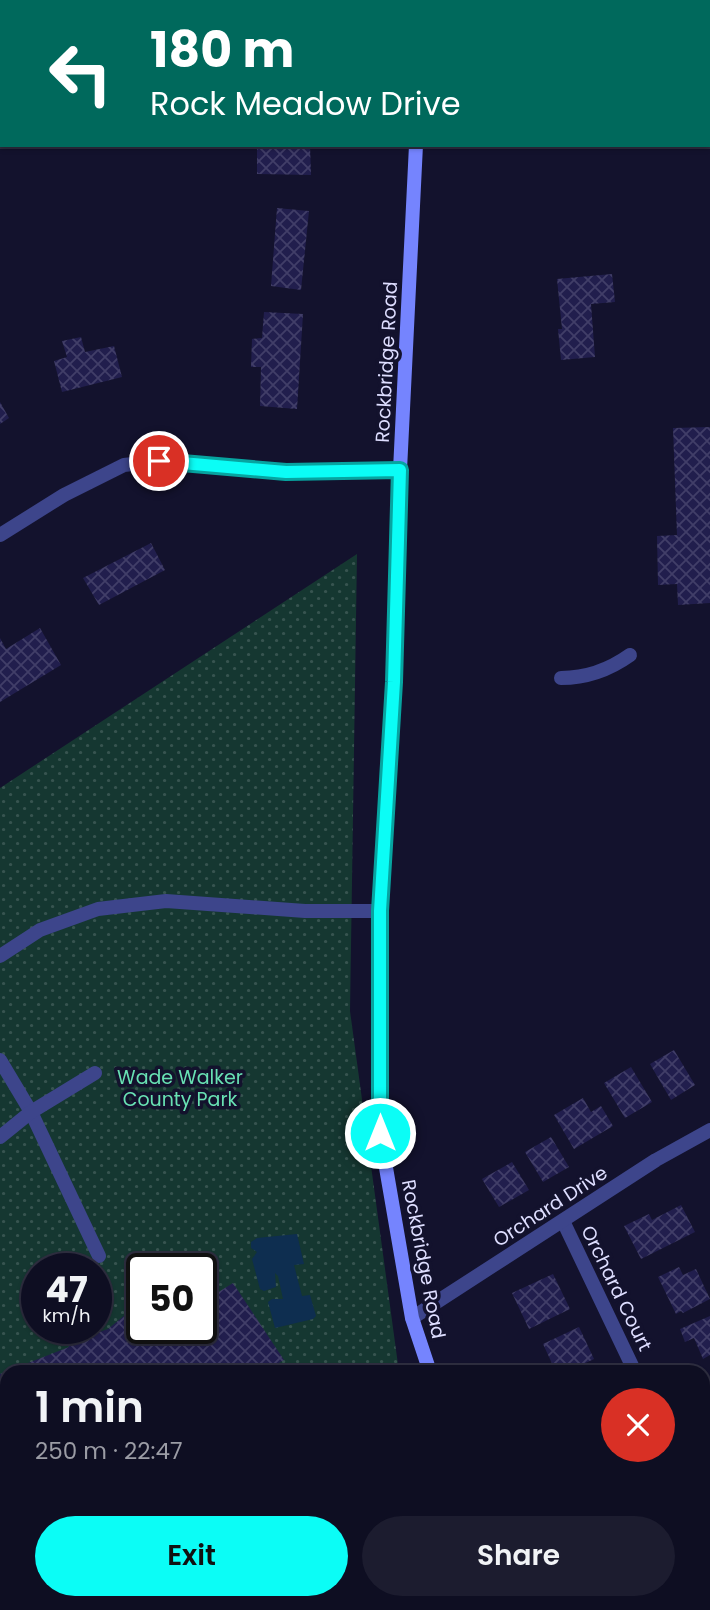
<!DOCTYPE html>
<meta charset="utf-8">
<style>
body{margin:0;font-family:Poppins,sans-serif;background:#1c1c2f;color:#f1f3f6;height:100vh;display:flex;flex-direction:column;font-size:26px;white-space:nowrap}
*{box-sizing:border-box;margin:0}
p{font-size:23px;color:#9b9ca5}
.icon{flex:none;width:38px;height:38px;fill:none;stroke:currentColor;stroke-width:2;stroke-linecap:round;stroke-linejoin:round}
.map{position:relative;flex:1;overflow:hidden}
.details{position:absolute;left:0px;top:1365px;width:710px;height:245px;display:flex;flex-direction:column;background:#0e0e22;border-radius:21px 21px 0 0;box-shadow:0 2px 5px #0004,0 0 0 2px #2e2e40}
.details>*{flex:none}
.top-card{position:absolute;left:0px;top:0px;width:710px;height:147px;box-shadow:0 2px 5px #0004,0 0 0 2px #2e2e40;background:#00695c;color:#fff;overflow:hidden}
.speed{position:absolute;left:21px;top:1253px;display:flex;gap:14px;font-size:35px;font-weight:700;text-align:center}
.speed>*{display:grid;place-content:center;width:91px;height:91px;border-radius:50%;background:#0e0e22;box-shadow:0 2px 5px #0004,0 0 0 2px #2e2e40;line-height:1}
.speed small{font-size:18px;font-weight:400}
.speed .limit{border:4px solid #111;border-radius:10px;background:#fff;color:#111}
.pin{position:absolute;display:grid;place-items:center;width:60px;height:60px;color:#fff;margin:-30px;border:4px solid #fff;border-radius:50%;box-shadow:0 2px 7px #0007}
.me{position:absolute;width:77px;margin:-38px;rotate:0deg;stroke-linejoin:round;filter:drop-shadow(0 0 5px #0008)}
.turn{display:flex;align-items:center;gap:24px;height:147px;padding:0 35px;font-size:32px}
.turn .icon{width:91px;height:91px;stroke-width:2.5}
.turn b{display:block;font-size:49px;line-height:60px}
.round{display:grid;place-items:center;flex:none;width:74px;height:74px;border-radius:37px;background:#1c1c2f}
.summary{display:flex;align-items:center;justify-content:space-between;height:119px;padding:0 35px}
h1{font-size:42px;font-weight:600;line-height:52px}
.button{display:flex;gap:14px;margin-top:auto;padding:14px 35px}
.button a{flex:1;height:80px;border-radius:42px;background:#0bfdf6;color:#111;font-size:28px;font-weight:600;line-height:80px;text-align:center}
.button a+a{background:#1c1c2f;color:#f1f3f6}
.map>svg:first-child{display:block}
.park{fill:url(#park-dots);fill-rule:evenodd}
.water{fill:#0e2e50}
.building{fill:url(#building-cross-hatch)}
.lines{fill:none;stroke-linecap:round;stroke-linejoin:round}
.service{stroke:#3d458b;stroke-width:14}
.minor{stroke:#3d458b;stroke-width:14}
.secondary{stroke:#7584fe;stroke-width:14}
.route-casing{stroke:#07a4a0;stroke-width:18}
.route{stroke:#0bfdf6;stroke-width:12}
.labels{text-anchor:middle;stroke-width:7;stroke-linejoin:round;paint-order:stroke}
.street-label{font-size:19px;fill:#dedeff;stroke:#13122d}
.park-label{font-size:19px;fill:#68e1b3;stroke:#13122d}
</style>
<div class="map">
<svg width="710" height="1610" viewBox="0 0 710 1610">
<defs>
<pattern id="park-dots" width="8" height="8" patternUnits="userSpaceOnUse" patternTransform="scale(1.75)"><rect width="8" height="8" fill="#153731"/><path d="M2 2h.1M6 6h.1" fill="none" stroke="#375450" stroke-width="1.8" stroke-linecap="round"/></pattern>
<pattern id="building-cross-hatch" width="8" height="8" patternUnits="userSpaceOnUse" patternTransform="scale(1.75)"><rect width="8" height="8" fill="#211e4d"/><path d="M0 0l8 8M0 8l8-8" fill="none" stroke="#413e68"/></pattern>
</defs>
<rect width="100%" height="100%" fill="#13122d"/>
<path class="park" d="M 357,554 L 350,1011 L 399,1372 L 7,1372 L 7,1603 L 476,1603 L 479,1610 L 0,1610 L 0,788 ZM 37,1269 L 96,1269 L 96,1328 L 37,1328 ZM 142,1269 L 201,1269 L 201,1328 L 142,1328 Z"/>
<polygon class="water" points="297,1234 304,1264 294,1265 302,1296 310,1295 316,1316 313,1319 275,1328 268,1302 272,1299 283,1299 278,1276 275,1273 276,1287 264,1291 260,1289 252,1259 257,1252 251,1248 251,1242 257,1238"/>
<g class="building">
<polygon points="274,145 310,145 311,175 257,174 257,148 274,148"/>
<polygon points="277,208 309,211 301,290 271,286"/>
<polygon points="612,274 615,302 591,304 595,357 561,360 558,329 562,329 557,279"/>
<polygon points="264,312 303,314 297,409 260,406 261,367 251,367 252,339 262,338"/>
<polygon points="81,337 85,352 114,346 122,377 62,392 54,361 67,357 62,341"/>
<polygon points="0,402 9,418 0,424"/>
<polygon points="710,427 710,603 678,605 677,584 658,585 657,536 677,535 673,428"/>
<polygon points="151,543 165,570 99,605 83,578"/>
<polygon points="40,628 61,665 0,702 0,638 6,649"/>
<polygon points="674,1050 695,1085 671,1100 650,1064"/>
<polygon points="631,1067 652,1102 625,1118 604,1083"/>
<polygon points="583,1098 591,1112 601,1106 613,1126 574,1149 554,1115"/>
<polygon points="551,1137 569,1167 543,1182 525,1152"/>
<polygon points="512,1162 529,1190 499,1207 482,1179"/>
<polygon points="681,1205 695,1232 641,1259 624,1226 649,1214 652,1220"/>
<polygon points="679,1267 683,1275 696,1269 710,1299 683,1313 681,1311 676,1314 658,1277"/>
<polygon points="204,1272 217,1293 233,1283 284,1360 277,1364 282,1372 7,1372 7,1463 0,1452 2,1443 0,1439 0,1374 69,1347 67,1343 108,1329 142,1301 142,1328 201,1328 201,1275"/>
<polygon points="553,1274 570,1309 529,1329 512,1293"/>
<polygon points="710,1316 710,1355 703,1359 694,1338 685,1342 680,1329"/>
<polygon points="579,1327 594,1359 566,1372 556,1372 543,1344"/>
<polygon points="660,1603 688,1603 673,1610 663,1610"/>
</g>
<g class="lines">
<g class="service">
<path d="M 561,678 C 588,678 609,670 630,655"/>
<polyline points="0,956 40,930 98,909 166,901 305,911 380,911"/>
<polyline points="0,1060 31,1112 99,1256"/>
<polyline points="0,1137 31,1112 95,1073"/>
<polyline points="0,1533 7,1542"/>
<polyline points="42,1610 43,1603"/>
</g>
<g class="minor">
<polyline points="0,535 64,495 124,465 159,461 286,472 400,470"/>
<polyline points="563,1221 635,1372"/>
<polyline points="412,1318 656,1160 710,1130"/>
<polyline points="704,1515 710,1529"/>
</g>
<g class="secondary">
<polyline points="424,2 424,0"/>
<polyline points="416,145 400,470 394,682 380,911 380,1133 412,1318 430,1372"/>
<polyline points="513,1603 516,1610"/>
</g>
</g>
<g class="lines">
<g class="route-casing">
<polyline id="route" points="159,461 286,472 400,470 394,682 380,911 380,1133"/>
</g>
<use href="#route" class="route"/>
</g>
<g class="labels">
<g class="street-label">
<text transform="translate(386 362) rotate(-87)" y="7">Rockbridge Road</text>
<text transform="translate(550 1206) rotate(-33)" y="7">Orchard Drive</text>
<text transform="translate(424 1259) rotate(79)" y="7">Rockbridge Road</text>
<text transform="translate(617 1288) rotate(64)" y="7">Orchard Court</text>
</g>
<g class="park-label">
<text x="180" y="1084">Wade Walker<tspan x="180" dy="22">County Park</tspan></text>
</g>
</g>
</svg>
<div class="speed"><div>47<small>km/h</small></div><div class="limit">50</div></div>
<div class="pin" style="left:159px;top:461px;background:#d93025"><svg class="icon" aria-label="arrive" viewBox="0 0 24 24"><path d="M6 21V4h12l-3 4 3 4H6"/></svg></div>
<svg class="me" style="left:380px;top:1133px" viewBox="-20 -20 40 40"><circle r="17" fill="#0bfdf6" stroke="#fff" stroke-width="3"/><path d="M0-11L8 9 0 5-8 9z" fill="#fff"/></svg>
<div class="top-card">
<div class="turn"><svg class="icon" aria-label="left" viewBox="0 0 24 24"><path d="M17 20v-9H6M10 6l-5 5 5 5"/></svg><div><b>180 m</b>Rock Meadow Drive</div></div>
</div>
<section class="details">
<div class="summary"><div><h1>1 min</h1><p>250 m · 22:47</p></div><a class="round" style="background:#d93025;color:#fff"><svg class="icon" aria-label="close" viewBox="0 0 24 24"><path d="M6 6l12 12M18 6L6 18"/></svg></a></div>
<div class="button"><a>Exit</a><a>Share</a></div>
</section>
</div>
